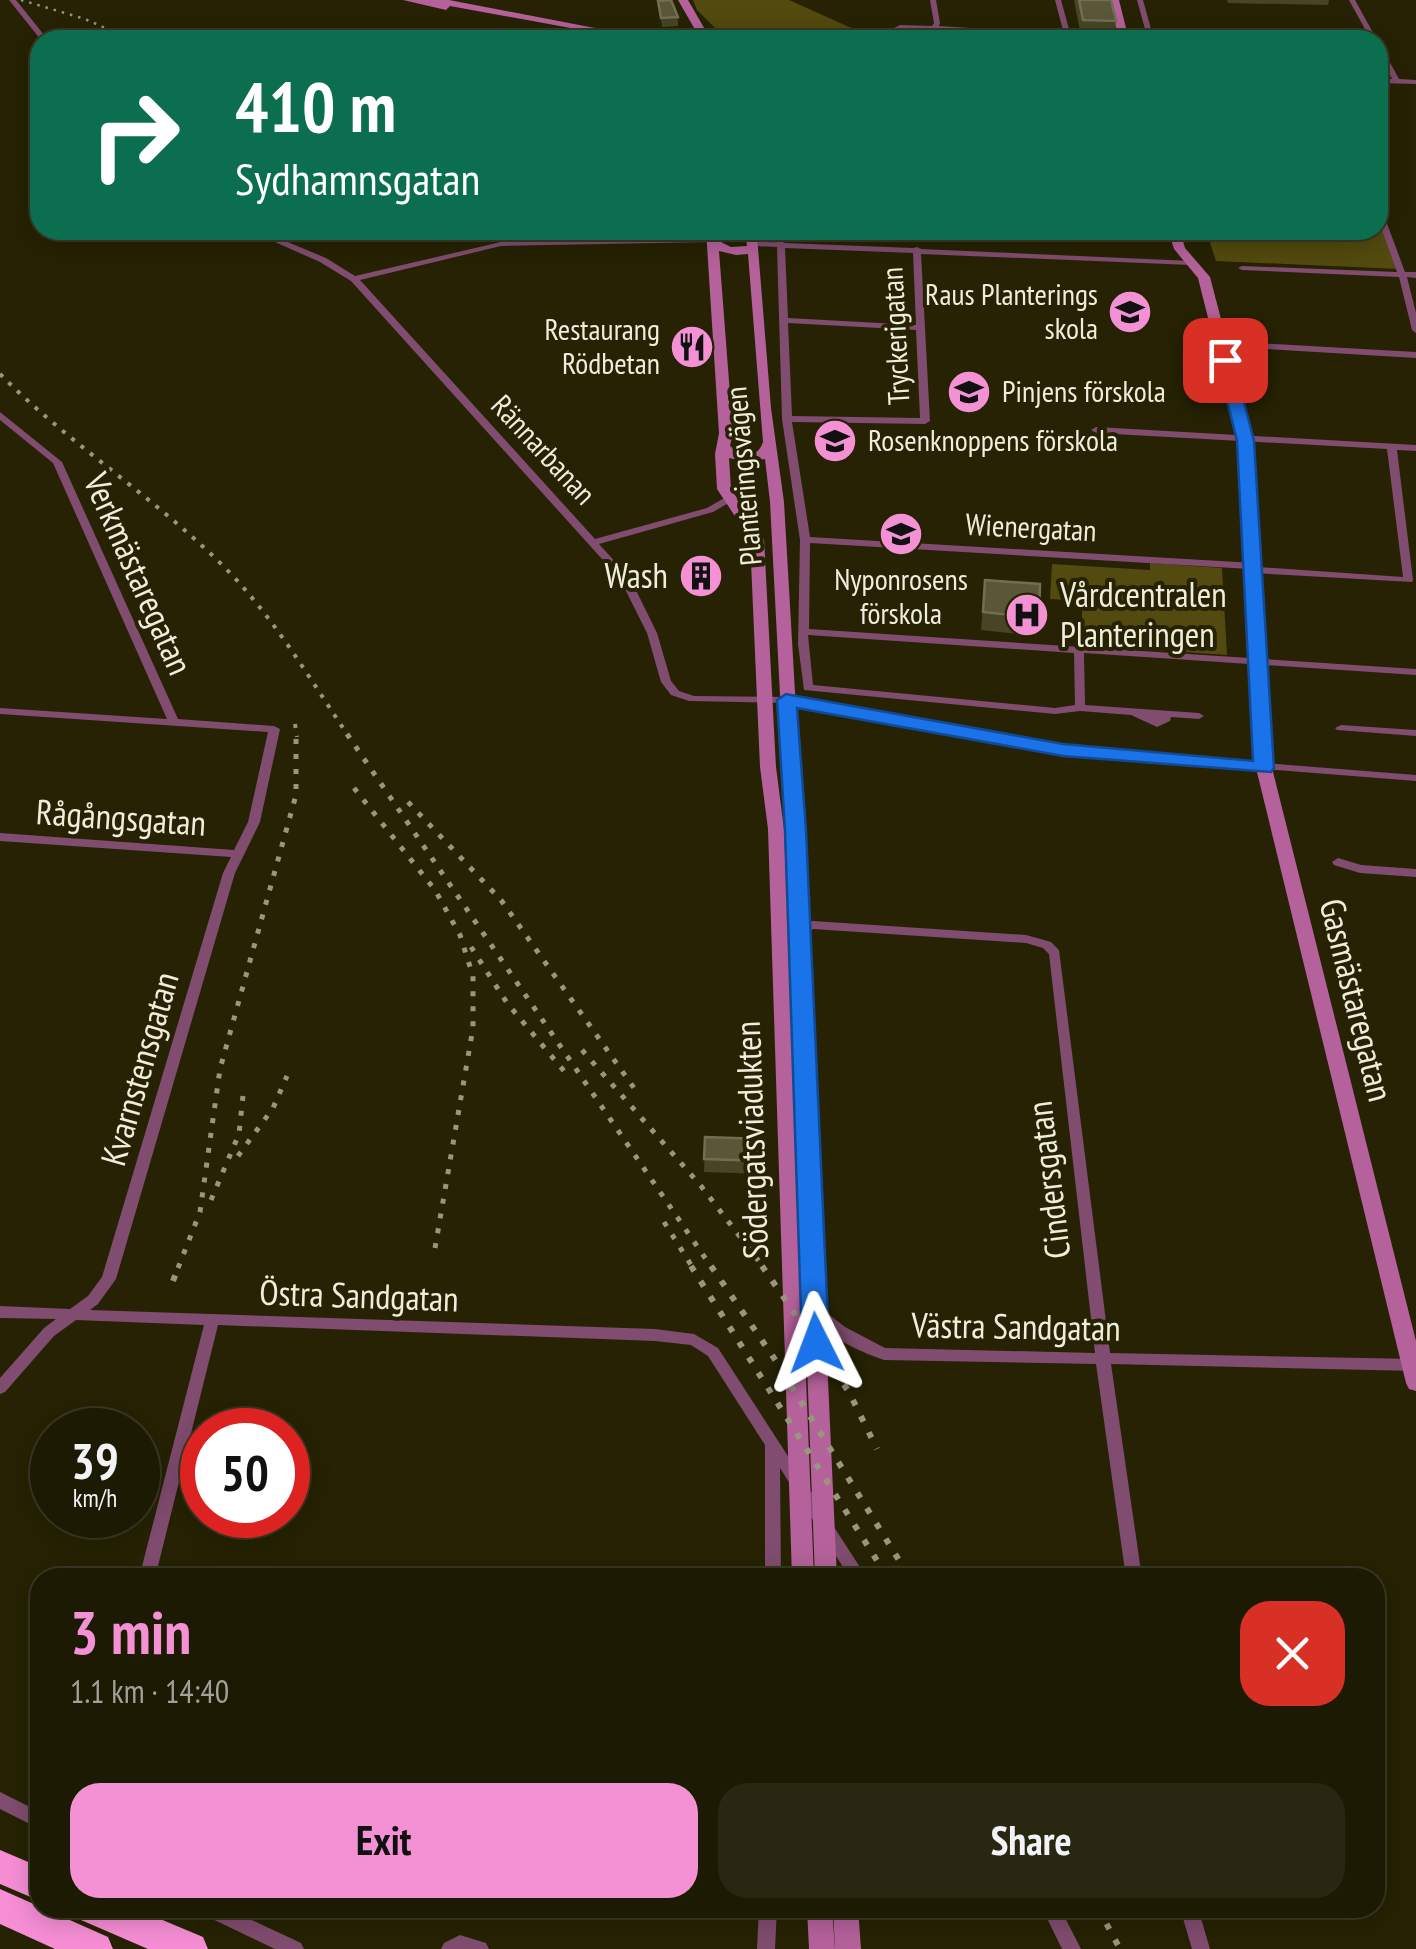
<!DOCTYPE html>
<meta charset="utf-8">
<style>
body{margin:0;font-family:"PT Sans Narrow",sans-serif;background:#292711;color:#f1f3f6;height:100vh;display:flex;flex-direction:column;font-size:38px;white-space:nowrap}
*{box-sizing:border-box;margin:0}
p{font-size:32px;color:#a0a199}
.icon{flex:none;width:55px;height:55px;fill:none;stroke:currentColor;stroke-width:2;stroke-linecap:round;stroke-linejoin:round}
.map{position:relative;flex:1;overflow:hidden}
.panel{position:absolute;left:30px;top:1568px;width:1355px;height:350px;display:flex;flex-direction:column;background:#1c1a02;border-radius:30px;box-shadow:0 5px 25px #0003,0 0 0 2px #3a3824}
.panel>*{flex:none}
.hud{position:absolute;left:30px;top:30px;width:1358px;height:210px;border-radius:30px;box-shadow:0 5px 25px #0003,0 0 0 2px #3a3824;background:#0b6e4f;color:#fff;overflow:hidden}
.speed{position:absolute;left:30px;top:1408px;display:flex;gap:20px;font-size:50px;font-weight:700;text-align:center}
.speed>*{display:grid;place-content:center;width:130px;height:130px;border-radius:50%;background:#1c1a02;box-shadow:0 5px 25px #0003,0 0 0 2px #3a3824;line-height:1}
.speed small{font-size:25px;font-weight:400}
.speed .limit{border:15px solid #d22;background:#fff;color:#111}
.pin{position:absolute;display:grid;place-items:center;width:85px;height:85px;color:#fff;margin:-42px;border-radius:20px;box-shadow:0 5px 15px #0006}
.me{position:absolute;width:110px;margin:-55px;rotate:357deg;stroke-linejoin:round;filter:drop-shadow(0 0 8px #0008)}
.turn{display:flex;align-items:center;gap:35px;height:210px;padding:0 40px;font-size:45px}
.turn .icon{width:130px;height:130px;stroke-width:2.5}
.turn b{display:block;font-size:70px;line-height:85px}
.round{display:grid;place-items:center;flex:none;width:105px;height:105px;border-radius:30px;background:#292711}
.head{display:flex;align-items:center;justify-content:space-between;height:170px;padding:0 40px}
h1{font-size:60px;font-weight:600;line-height:75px;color:#f491d4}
.button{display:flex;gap:20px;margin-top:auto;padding:20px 40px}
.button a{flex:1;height:115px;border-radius:30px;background:#f491d4;color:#111;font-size:40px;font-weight:600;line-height:115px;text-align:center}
.button a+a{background:#292711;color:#f1f3f6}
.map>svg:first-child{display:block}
.green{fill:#524a0e}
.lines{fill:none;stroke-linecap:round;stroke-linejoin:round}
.street{fill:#804c6f;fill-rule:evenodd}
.secondary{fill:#b5619b;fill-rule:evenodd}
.highway{fill:#f68ed5;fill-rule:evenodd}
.rail-far3{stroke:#99967f;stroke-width:2.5;stroke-dasharray:2.5 6;stroke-linecap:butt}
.rail-far2{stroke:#99967f;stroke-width:4;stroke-dasharray:4 8;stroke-linecap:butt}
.rail-far1{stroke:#99967f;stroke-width:5;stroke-dasharray:5 10;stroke-linecap:butt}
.rail{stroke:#99967f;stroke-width:6;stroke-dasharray:6 12;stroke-linecap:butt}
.wall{fill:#484425}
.building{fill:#5a5638;stroke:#716e52;stroke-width:2.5}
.route{fill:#1a73e8;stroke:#114b97;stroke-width:2.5}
.labels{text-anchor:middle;stroke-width:8;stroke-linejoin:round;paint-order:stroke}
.far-poi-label{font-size:30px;fill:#efeddb;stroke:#262203;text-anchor:end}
.far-street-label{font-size:30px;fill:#efeddb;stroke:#262203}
.street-label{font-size:35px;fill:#efeddb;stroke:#262203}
.poi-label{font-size:35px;fill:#efeddb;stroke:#262203;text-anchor:end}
</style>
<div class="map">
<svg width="1416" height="1949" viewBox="0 0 1416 1949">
<rect width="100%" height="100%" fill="#262203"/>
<g class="green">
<polygon points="693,0 789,0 878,40 727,40 697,10"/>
<polygon points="1378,219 1398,269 1216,261 1206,230 1378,230"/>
<polygon points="1150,563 1222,568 1227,655 1082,645 1082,601 1050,599 1052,564 1150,570"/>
</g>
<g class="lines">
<g class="street">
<polygon points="9,0 16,0 48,40 41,40"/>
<polygon points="930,0 936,0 940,23 939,26 1064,34 1055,0 1061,0 1072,40 1066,40 1065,38 901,29 892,34 894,40 888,40 886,32 900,25 932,26 934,23"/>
<polygon points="1137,0 1143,0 1154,40 1148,40"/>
<polygon points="1349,0 1355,0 1377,40 1371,40"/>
<polygon points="260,31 314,38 317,40 298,40 258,34 258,32"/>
<path d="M 234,32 L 272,40 C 260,40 249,37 237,37 C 223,36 207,40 193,40 Z"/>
<path d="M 601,34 L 604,36 C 601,41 596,40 591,40 Z"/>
<polygon points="1378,44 1381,46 1399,79 1416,80 1416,84 1378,83 1378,79 1392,79 1378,52"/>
<polygon points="1378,208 1382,210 1405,272 1416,272 1416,278 1407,277 1416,313 1416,333 1412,330 1399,277 1242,270 1238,268 1242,266 1397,272 1378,219"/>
<polygon points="248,230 259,230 326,258 355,276 501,242 714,238 715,240 711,242 501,246 360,280 595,539 707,508 726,497 732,497 732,501 713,512 599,544 630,578 657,633 671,681 679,691 694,696 787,697 1063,747 1416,775 1416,781 1063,753 787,703 689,701 671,695 661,682 647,633 620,579 351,281 320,262"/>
<path d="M 781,241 L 785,243 L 913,248 L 917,247 L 921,249 L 1191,261 L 1195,263 L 1191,265 L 921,254 L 930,421 L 925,424 L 792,422 L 810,537 L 1254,563 L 1258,564 L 1258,567 L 1403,577 L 1387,449 L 1096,433 L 1091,430 L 1096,427 L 1416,445 L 1416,451 L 1397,450 L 1413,580 L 1412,582 L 1254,573 L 1250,572 L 1250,569 L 810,543 L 809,629 L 1416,669 L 1416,675 L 1084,653 L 1085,705 L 1199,713 L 1204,716 L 1199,719 L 1171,717 L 1170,721 L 1157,727 L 1131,715 L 1080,711 L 1055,714 L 804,690 L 798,644 L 800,540 L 782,419 L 777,247 L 754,246 L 750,244 C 759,238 772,245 781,241 ZM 785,248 L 913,253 L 916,325 L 788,318 ZM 788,323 L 916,330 L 920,418 L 792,416 ZM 808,635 L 1074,653 L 1075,705 L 1055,708 L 813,685 Z"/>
<polygon points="1221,341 1416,352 1416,358 1218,346 1218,342"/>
<polygon points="0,412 62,462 178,719 274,726 280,729 260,822 235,873 116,1279 98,1304 90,1310 655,1329 694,1334 718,1348 867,1578 850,1578 780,1468 781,1578 765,1578 765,1445 708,1356 691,1345 655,1341 218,1325 155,1578 139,1578 204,1325 76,1320 54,1336 5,1392 0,1394 0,1378 44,1328 56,1319 0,1318 0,1306 70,1309 88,1296 102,1277 223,873 231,857 0,841 0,833 234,850 248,822 268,732 0,714 0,708 167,719 53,463 0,420"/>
<polygon points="1341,725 1416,730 1416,736 1337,730 1335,728"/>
<polygon points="1338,858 1361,865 1416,869 1416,877 1360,873 1334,865 1332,862"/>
<path d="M 813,921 L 1026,935 L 1051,942 L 1059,950 L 1110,1353 L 1416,1359 L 1416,1371 L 1111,1364 L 1142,1578 L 1126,1578 L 1096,1364 L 884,1360 C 847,1347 783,1317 796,1269 L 801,1268 L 806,1269 L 808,1273 L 810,1295 L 813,1302 L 845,1327 L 885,1348 L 1095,1353 L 1049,954 L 1043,948 L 1026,943 L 813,929 L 797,938 L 791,961 L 783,961 C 778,938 792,926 813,921 Z"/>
<polygon points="0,1792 40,1812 40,1829 0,1809"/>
<polygon points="199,1908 226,1908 301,1943 304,1949 275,1949 202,1914"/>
<polygon points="759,1908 777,1908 775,1949 757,1949"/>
<polygon points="1042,1908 1060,1908 1081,1949 1062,1949"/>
<polygon points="1180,1908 1198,1908 1210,1949 1192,1949"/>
<polygon points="460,1935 486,1943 489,1949 441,1949 444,1943"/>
</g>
<g class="secondary">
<polygon points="403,0 449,0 657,40 636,40 450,6 446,10"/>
<polygon points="678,0 688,0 707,33 704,40 694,40 697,33"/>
<polygon points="1109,0 1119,0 1129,40 1119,40"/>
<path d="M 706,230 L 718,230 L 717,240 L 731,247 L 747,246 L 746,238 L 731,230 L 747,230 L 757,236 L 771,408 L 784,502 L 803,830 L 837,1578 L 815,1578 L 787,830 L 770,502 L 765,459 L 747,462 L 729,458 L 731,489 L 764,539 L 776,767 L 784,829 L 814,1578 L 792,1578 L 768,829 L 760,767 L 750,539 L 717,489 L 715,454 L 719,433 ZM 719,251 L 736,255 L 748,254 L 763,442 C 757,460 742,455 730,446 L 733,433 Z"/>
<polygon points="1168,230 1180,230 1185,248 1210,277 1253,441 1272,768 1416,1341 1416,1391 1409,1389 1406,1383 1256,768 1239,441 1198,278 1174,249"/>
<polygon points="807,1908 832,1908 835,1949 809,1949"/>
<polygon points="833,1908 858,1908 861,1949 835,1949"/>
</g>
<g class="highway">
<polygon points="0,1850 40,1867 40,1901 0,1884"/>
<polygon points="0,1889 108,1937 113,1949 55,1949 0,1924"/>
<polygon points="76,1908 134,1908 203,1937 208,1949 148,1949 81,1920"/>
</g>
<polyline class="rail-far3" points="21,0 85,19 132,40"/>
<g class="rail-far2">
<path d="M 0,374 C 72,447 161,501 232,575 C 277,623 312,682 349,737"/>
<polyline points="295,724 297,737"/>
</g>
<g class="rail-far1">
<polyline points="347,734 712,1268"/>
<polyline points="354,788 435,890 460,935 473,976 473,1028 435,1248"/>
<polyline points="408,802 501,900 634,1088"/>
<polyline points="471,947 507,1003 564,1071"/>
<polyline points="582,1050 701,1186 764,1268"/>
<polyline points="238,1156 273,1108 287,1076"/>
<polyline points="211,1200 239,1134 244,1086"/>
<polyline points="664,1222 693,1268"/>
<polyline points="178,1268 200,1212 220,1069 296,795 296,734"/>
</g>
<g class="rail">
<polyline points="691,1266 888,1578"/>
<polyline points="711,1266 774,1358 910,1578"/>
<polyline points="762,1266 849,1392 877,1449"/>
<polyline points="173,1281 179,1266"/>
<polyline points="1098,1908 1120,1949"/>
</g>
</g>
<g class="wall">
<polygon points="1074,0 1111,0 1116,21 1114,38 1081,37"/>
<polygon points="1227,0 1329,0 1328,5 1228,3"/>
<polygon points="658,1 678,17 678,26 662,27"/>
<polygon points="985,580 1039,618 1037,636 981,630"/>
<polygon points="705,1137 764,1139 763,1174 704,1172"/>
</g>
<g class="building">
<polygon points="671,0 678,17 661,18 658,1"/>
<polygon points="1079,0 1111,0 1116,21 1083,20"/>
<polygon points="985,580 1040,584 1039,618 983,612"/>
<polygon points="705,1137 764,1139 764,1161 704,1159"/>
</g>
<polygon class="route" points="1225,355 1233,360 1254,441 1274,768 1271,772 1063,756 797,708 806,830 829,1343 825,1351 816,1354 806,1351 802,1343 785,830 777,700 786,694 1063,744 1253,761 1237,441 1217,360"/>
<defs>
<g id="school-disc" transform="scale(2.25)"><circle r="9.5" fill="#f491d4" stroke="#262203"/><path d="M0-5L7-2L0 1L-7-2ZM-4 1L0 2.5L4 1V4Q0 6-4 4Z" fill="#111"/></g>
<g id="restaurant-disc" transform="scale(2.25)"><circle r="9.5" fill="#f491d4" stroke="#262203"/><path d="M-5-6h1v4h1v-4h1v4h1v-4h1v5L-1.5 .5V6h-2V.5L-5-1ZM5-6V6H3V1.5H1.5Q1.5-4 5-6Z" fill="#111"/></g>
<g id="building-disc" transform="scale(2.25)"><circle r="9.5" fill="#f491d4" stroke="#262203"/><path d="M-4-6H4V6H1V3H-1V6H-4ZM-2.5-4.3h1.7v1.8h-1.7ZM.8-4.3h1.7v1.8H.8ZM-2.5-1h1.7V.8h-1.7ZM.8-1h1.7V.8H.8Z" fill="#111"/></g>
<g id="hospital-disc" transform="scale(2.25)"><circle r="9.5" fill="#f491d4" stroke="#262203"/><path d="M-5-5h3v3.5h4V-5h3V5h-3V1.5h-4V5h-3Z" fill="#111"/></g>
</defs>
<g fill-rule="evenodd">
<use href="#school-disc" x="1130" y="312"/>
<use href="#restaurant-disc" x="692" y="347"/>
<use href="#school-disc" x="969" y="392"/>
<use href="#school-disc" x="835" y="441"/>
<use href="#school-disc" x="901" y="534"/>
<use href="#building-disc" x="701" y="576"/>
<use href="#hospital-disc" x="1027" y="615"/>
</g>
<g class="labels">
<g class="far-poi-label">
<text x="1098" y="305">Raus Planterings<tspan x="1098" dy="34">skola</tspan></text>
<text x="660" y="340">Restaurang<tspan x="660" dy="34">Rödbetan</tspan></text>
<text x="1002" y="402" text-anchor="start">Pinjens förskola</text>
<text x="868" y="451" text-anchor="start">Rosenknoppens förskola</text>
<text x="901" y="590" text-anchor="middle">Nyponrosens<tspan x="901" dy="34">förskola</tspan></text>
</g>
<g class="far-street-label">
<text transform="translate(896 336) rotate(-93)" y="10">Tryckerigatan</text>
<text transform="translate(543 450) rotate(47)" y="10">Rännarbanan</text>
<text transform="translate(744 476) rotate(-95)" y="10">Planteringsvägen</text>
<text transform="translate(1031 528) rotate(3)" y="10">Wienergatan</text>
</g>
<g class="street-label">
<text transform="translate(138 574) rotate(66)" y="12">Verkmästaregatan</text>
<text transform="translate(121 818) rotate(4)" y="12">Rågångsgatan</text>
<text transform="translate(1356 1000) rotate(76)" y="12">Gasmästaregatan</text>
<text transform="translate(140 1069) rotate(-74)" y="12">Kvarnstensgatan</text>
<text transform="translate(752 1140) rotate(-92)" y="12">Södergatsviadukten</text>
<text transform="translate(1049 1180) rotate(-97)" y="12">Cindersgatan</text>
<text transform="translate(359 1296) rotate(2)" y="12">Östra Sandgatan</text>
<text transform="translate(1016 1327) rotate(1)" y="12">Västra Sandgatan</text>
</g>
<g class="poi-label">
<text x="668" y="588">Wash</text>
<text x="1060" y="607" text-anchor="start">Vårdcentralen<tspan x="1060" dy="40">Planteringen</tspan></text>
</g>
</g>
</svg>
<div class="speed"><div>39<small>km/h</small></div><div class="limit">50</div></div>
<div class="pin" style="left:1225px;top:360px;background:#d93025"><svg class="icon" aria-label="arrive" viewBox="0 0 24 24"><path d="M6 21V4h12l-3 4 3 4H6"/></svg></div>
<svg class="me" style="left:816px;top:1343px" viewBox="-20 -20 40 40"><path d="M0-17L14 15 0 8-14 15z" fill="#1a73e8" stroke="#fff" stroke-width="4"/></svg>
<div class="hud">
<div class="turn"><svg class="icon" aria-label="right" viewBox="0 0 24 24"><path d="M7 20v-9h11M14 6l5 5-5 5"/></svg><div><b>410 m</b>Sydhamnsgatan</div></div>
</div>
<section class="panel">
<div class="head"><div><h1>3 min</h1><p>1.1 km · 14:40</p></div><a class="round" style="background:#d93025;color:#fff"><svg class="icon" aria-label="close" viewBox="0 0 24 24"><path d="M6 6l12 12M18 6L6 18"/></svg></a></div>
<div class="button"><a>Exit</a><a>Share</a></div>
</section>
</div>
